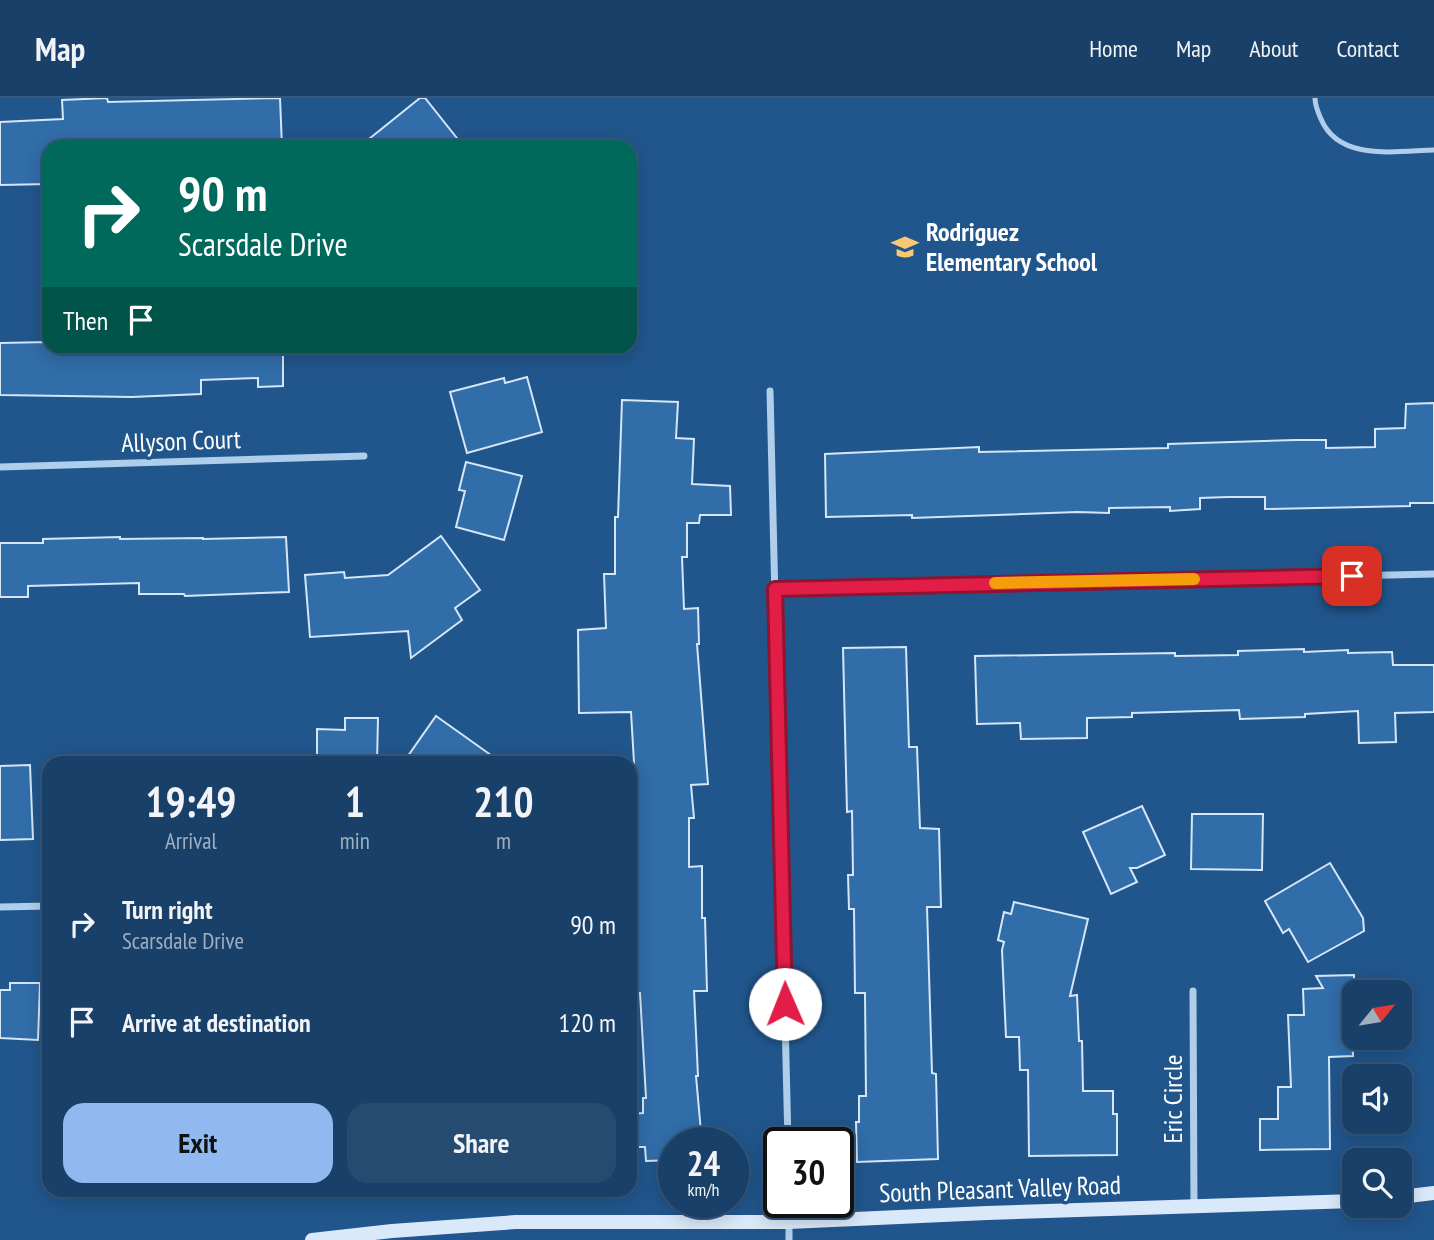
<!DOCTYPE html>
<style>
body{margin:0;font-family:"PT Sans Narrow",sans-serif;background:#264b71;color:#f1f3f6;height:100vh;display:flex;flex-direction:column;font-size:26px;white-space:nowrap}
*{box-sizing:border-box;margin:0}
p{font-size:23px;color:#9fafc0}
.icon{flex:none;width:38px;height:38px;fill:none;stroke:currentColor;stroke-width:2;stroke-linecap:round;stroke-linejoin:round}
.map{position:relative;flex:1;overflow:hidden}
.side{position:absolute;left:42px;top:658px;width:595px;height:441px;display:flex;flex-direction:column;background:#194069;border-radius:21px;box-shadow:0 4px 18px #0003,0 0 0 2px #37597d}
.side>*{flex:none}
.hud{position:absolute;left:42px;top:42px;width:595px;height:214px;border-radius:21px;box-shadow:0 4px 18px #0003,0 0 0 2px #37597d;background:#00695c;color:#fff;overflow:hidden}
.needle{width:46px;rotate:60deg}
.tools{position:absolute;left:1342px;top:882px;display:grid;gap:14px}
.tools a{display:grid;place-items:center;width:70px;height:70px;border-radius:14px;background:#194069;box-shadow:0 4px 18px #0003,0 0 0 2px #37597d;font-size:35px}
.speed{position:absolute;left:658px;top:1029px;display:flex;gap:14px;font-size:35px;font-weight:700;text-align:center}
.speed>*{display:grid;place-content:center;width:91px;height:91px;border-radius:50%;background:#194069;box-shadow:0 4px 18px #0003,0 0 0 2px #37597d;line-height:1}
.speed small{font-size:18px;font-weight:400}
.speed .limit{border:4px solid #111;border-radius:10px;background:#fff;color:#111}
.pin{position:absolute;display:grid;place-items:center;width:60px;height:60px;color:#fff;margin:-30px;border-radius:14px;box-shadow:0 4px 10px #0006}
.me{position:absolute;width:77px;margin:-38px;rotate:359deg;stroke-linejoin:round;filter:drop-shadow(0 0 5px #0008)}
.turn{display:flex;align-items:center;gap:24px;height:147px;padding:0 21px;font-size:32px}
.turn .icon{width:91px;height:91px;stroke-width:2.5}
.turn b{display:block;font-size:49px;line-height:60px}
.then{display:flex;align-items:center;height:66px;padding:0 21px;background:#0003;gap:14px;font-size:26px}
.eta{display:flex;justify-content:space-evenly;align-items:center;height:119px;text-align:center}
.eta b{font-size:42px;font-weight:700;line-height:49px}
.button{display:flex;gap:14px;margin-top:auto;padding:14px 21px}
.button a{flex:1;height:80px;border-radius:21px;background:#90b9f0;color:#111;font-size:28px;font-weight:700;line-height:80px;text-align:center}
.button a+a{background:#264b71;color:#f1f3f6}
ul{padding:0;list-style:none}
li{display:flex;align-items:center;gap:21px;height:98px;padding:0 21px}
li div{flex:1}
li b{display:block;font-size:26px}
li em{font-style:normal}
header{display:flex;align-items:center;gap:42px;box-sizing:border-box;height:98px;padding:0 35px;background:#194069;border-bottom:2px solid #37597d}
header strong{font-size:33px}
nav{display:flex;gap:38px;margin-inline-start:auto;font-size:24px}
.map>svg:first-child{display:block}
.building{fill:#316da9;stroke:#d4e6f8;stroke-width:2}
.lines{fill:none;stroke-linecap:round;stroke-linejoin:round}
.lane{stroke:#afceeb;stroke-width:5}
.street{stroke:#afceeb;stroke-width:7}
.secondary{stroke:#dae9f9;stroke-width:14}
.route-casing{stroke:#92132f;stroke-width:18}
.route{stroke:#e11d48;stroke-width:12}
.slow{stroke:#f59e0b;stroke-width:12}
.labels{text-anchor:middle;stroke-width:7;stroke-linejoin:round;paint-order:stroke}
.poi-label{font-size:26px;font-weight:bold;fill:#fff;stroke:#21568c;text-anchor:start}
.street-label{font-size:26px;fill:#fff;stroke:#21568c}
</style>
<header>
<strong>Map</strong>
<nav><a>Home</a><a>Map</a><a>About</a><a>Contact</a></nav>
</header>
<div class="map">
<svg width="1434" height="1142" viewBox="0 0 1434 1142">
<rect width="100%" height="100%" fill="#21568c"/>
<g class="building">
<polygon points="107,0 108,4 280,0 282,49 49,49 49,86 0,87 0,24 63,21 62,2"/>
<polygon points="420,0 425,0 464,49 359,49"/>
<polygon points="49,244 49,248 283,248 283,288 258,289 258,280 201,282 201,296 132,299 0,297 0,245"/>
<polygon points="527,279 542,334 467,355 450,294 504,280 505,285"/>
<polygon points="622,302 678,304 676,340 694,341 692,386 730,388 731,417 700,417 699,425 687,425 687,459 682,459 684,511 698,510 699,546 697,546 708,686 691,687 694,720 689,720 689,769 702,768 702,820 705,820 707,893 694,893 698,978 696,978 702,1045 674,1045 674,1062 646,1063 645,1049 633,1049 631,1016 643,1015 643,1000 646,1000 640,895 630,895 630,863 634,863 632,807 630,807 630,732 638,732 631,614 579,615 578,532 606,530 604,476 615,476 615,419 618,419"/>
<polygon points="1434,305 1434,405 1410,405 1410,408 1265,411 1265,399 1228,399 1200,400 1200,411 1170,413 1170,409 1109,410 1109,415 1077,414 912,420 912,417 826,419 825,356 979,349 979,354 1168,350 1168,346 1296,342 1326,342 1326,350 1375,349 1375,331 1405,330 1406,306"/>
<polygon points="466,364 522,378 504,442 456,429 465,393 459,392"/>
<polygon points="441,438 480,492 455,510 462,522 411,560 408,533 310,539 305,477 344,474 345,480 388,477"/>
<polygon points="120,439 120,441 203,440 203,441 286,439 289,494 185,498 184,496 139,496 139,485 28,488 28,499 0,499 0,445 43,445 43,441"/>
<polygon points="906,549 909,649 917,649 920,730 939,731 941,809 927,809 932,975 936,976 938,1061 857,1064 856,1024 859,1024 859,998 866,998 865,895 855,895 854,811 849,811 848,777 853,777 852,713 847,714 843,550"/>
<polygon points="1304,551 1304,554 1348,552 1348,555 1392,554 1393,567 1434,567 1434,614 1395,615 1396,644 1359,645 1358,613 1305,616 1305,619 1240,621 1239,612 1132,615 1132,619 1087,620 1087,640 1021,641 1020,625 977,626 975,558 1175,555 1175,558 1238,557 1238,553"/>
<polygon points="436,618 502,665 403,665"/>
<polygon points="345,620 378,620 377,665 317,665 317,631 345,632"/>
<polygon points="30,667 33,741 0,742 0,668"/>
<polygon points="1142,708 1165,757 1137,770 1130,770 1137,784 1111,796 1083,734"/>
<polygon points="1192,716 1263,716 1262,772 1191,771"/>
<polygon points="1330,765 1363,820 1364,833 1308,864 1289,831 1283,835 1265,803"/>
<polygon points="1014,804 1088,821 1070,898 1077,897 1079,943 1082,943 1083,993 1113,993 1113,1016 1117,1016 1117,1057 1029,1058 1028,972 1020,972 1019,939 1006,939 1002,852 1004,844 998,842 1004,814 1011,816"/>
<polygon points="1354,877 1354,902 1351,903 1353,958 1329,959 1330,1051 1260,1052 1260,1021 1278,1021 1278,989 1291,989 1288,917 1304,917 1303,891 1323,890 1316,878"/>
<polygon points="10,885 40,885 38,942 0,940 0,892 10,892"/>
</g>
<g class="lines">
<path class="lane" d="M 1315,0 C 1315,8 1318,14 1321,21 C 1339,64 1397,53 1434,52"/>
<g class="street">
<polyline points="770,293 788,1045"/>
<polyline points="0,369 364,358"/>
<polyline points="775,491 1434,476"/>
<polyline points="0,809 49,808"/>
<polyline points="1193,893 1194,1109"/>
<polyline points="789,1104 789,1142"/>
</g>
<g class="secondary">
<polyline points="1400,1099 1434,1095"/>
<polyline points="312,1142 392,1133 516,1124 789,1124 987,1115 1354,1103"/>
</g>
</g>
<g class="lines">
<g class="route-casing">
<polyline id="route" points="785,906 775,491 1352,478"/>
</g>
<use href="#route" class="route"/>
<polyline class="slow" points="995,485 1194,481"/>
</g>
<defs>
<g id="school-bare" transform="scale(2.1)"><path d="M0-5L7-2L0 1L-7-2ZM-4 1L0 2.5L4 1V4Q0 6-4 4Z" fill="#f8c970" stroke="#21568c" stroke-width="2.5" paint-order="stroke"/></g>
</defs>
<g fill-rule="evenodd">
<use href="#school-bare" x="905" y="149"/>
</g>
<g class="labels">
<g class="poi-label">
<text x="926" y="143">Rodriguez<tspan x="926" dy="30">Elementary School</tspan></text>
</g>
<g class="street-label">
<text transform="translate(181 343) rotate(-2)" y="9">Allyson Court</text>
<text transform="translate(1173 1001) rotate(-90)" y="9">Eric Circle</text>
<text transform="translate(1000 1091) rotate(-2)" y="9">South Pleasant Valley Road</text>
</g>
</g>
</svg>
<div class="tools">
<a><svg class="needle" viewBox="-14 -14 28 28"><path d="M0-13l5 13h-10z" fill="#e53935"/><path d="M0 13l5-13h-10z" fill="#9fafc0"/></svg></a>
<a><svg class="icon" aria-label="sound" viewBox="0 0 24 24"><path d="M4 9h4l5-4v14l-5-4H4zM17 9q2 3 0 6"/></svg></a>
<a><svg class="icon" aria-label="search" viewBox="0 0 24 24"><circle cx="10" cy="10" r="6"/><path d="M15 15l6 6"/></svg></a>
</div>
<div class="speed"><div>24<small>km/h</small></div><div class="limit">30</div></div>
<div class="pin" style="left:1352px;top:478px;background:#d93025"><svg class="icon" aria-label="arrive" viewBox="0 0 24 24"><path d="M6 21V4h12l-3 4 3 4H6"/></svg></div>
<svg class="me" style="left:785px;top:906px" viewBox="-20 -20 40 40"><circle r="19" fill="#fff"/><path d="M0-13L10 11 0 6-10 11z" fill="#e11d48"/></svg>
<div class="hud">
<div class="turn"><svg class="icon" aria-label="right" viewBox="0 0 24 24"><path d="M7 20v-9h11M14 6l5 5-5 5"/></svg><div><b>90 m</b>Scarsdale Drive</div></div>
<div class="then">Then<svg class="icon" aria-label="arrive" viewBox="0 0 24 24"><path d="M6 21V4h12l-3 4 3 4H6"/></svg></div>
</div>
<section class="side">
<div class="eta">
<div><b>19:49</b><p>Arrival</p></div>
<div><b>1</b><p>min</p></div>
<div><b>210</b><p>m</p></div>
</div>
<ul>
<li><svg class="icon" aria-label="right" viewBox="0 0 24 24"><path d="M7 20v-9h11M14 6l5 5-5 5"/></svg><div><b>Turn right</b><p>Scarsdale Drive</p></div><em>90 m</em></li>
<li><svg class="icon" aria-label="arrive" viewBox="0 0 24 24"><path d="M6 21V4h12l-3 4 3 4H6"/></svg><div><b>Arrive at destination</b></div><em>120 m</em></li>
</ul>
<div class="button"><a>Exit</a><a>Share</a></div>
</section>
</div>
